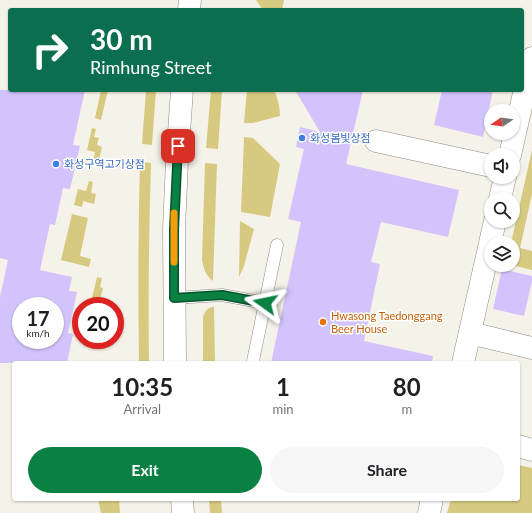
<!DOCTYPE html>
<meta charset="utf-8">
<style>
body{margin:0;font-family:Lato,"Noto Sans KR",sans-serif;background:#f6f6f6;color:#202124;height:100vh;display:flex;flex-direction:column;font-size:15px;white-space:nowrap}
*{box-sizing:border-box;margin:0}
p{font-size:13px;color:#757577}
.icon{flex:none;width:22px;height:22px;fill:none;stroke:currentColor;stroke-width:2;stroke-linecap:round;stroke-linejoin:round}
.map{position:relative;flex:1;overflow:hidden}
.sheet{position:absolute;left:12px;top:361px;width:508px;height:140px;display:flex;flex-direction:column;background:#fff;border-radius:4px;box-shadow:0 1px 3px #0004}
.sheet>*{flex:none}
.guide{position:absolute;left:8px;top:8px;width:516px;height:84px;border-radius:4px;box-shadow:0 1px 3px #0004;background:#0b6e4f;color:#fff;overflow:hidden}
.needle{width:26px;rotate:257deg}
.buttons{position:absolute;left:484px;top:104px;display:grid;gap:8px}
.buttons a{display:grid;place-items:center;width:36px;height:36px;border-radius:50%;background:#fff;box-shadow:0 1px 3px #0004;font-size:20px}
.speed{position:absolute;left:12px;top:297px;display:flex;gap:8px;font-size:20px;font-weight:700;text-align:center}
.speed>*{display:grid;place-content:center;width:52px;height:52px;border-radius:50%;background:#fff;box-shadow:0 1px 3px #0004;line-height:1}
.speed small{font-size:10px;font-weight:400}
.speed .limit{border:6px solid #d22;background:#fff;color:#111}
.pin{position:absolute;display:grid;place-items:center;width:34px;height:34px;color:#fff;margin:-17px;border-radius:8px;box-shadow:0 2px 6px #0006}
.me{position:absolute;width:44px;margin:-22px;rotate:282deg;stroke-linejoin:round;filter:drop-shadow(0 0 3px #0008)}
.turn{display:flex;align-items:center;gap:14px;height:84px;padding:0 16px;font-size:18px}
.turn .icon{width:52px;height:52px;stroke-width:2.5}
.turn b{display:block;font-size:28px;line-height:34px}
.eta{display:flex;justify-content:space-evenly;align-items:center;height:68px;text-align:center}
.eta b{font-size:24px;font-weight:700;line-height:28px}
.primary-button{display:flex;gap:8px;margin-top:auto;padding:8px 16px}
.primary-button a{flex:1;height:46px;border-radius:24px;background:#0b8043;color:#fff;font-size:16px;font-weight:700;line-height:46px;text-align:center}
.primary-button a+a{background:#f6f6f6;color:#202124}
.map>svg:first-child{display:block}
.green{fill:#d7ca80}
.building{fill:#d2c3fc;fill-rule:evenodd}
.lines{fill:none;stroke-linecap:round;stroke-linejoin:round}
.lane-casing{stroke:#8a8980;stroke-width:13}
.street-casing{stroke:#8a8980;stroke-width:23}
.primary-casing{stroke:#8a8980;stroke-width:23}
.lane{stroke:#fff;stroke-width:12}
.street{stroke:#fff;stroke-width:22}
.primary{stroke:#fff;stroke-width:22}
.route-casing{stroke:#07532c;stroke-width:10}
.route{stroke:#0b8043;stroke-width:7}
.slow{stroke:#f59e0b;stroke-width:7}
.shop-dot{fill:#3f7fe0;stroke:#fff;stroke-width:1.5}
.food-dot{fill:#e8710a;stroke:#fff;stroke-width:1.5}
.labels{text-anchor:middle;stroke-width:3;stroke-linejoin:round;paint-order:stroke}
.shop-label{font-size:11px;fill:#366cbe;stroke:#fff;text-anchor:start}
.food-label{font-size:11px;fill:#c56008;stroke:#fff;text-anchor:start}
</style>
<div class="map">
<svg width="532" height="513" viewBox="0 0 532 513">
<rect width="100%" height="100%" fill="#f5f3e9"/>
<g class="green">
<polygon points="256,0 284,0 282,10 263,10"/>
<polygon points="101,90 108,90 101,120 95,118"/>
<polygon points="146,90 156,90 152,145 142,144"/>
<polygon points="211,90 222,90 218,149 206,148"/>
<path d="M 247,90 L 274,90 C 278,98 280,107 280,116 L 253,123 L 244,123 Z"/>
<polygon points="92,128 96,129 94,137 99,138 97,145 102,147 98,164 93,163 95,152 87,150"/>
<polygon points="244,137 253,138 280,164 270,217 241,212"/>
<polygon points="532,150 532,194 520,248 532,251 532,270 512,265 513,265 513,243 511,243"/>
<path d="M 140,162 L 151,163 C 149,230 148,296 149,363 L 139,363 C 138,296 138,229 140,162 Z"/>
<path d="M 205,163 L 217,164 L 213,281 C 205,275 204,269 202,260 Z"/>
<polygon points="89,181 93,182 91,193 96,194 94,204 83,201 82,207 74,205 78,189 86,191"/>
<polygon points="72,214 88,218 80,256 91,259 89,267 61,260"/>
<polygon points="240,221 254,229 244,266 239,277"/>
<polygon points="97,277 102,278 100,287 103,288 99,304 96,303 95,306 90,306"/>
<path d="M 214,307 L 215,363 L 203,363 L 203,317 C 205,311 208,307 214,307 Z"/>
<polygon points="518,465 532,468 532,513 447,513 451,499 518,499"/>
<polygon points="98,499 119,499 120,513 101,513"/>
<polygon points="209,499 221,499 222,513 210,513"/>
</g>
<g class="building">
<path d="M 0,90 L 85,90 L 73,145 L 80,146 L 70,189 L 63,188 L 55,225 L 50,224 L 40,270 L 72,277 L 69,291 L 77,292 L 68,333 L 73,334 L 67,363 L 0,363 L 0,297 L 8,260 L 0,258 ZM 21,306 L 55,306 L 55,340 L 20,340 L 21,335 Z"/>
<polygon points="295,90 363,90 346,164 459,190 448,237 381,222 371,262 380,264 364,341 433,356 432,363 271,363 301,222 288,219 304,149 296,147 300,127 320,132"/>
<polygon points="442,90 493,90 483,137 434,125"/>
<polygon points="502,269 532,276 532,281 524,316 493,309"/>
</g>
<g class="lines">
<g class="lane-casing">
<g id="lane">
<polyline points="174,298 222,295 265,303"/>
<polyline points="253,361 277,245"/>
</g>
</g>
<g class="street-casing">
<g id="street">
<polyline points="376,141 491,166"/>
<polyline points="510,155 532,58"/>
<polyline points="500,199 505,177"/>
<polyline points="470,333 532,348"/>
<polyline points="463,363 495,221"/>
<polyline points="518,446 532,450"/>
<polyline points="429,513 432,499"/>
</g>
</g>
<g class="primary-casing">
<g id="primary">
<polyline points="189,10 190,0"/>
<polyline points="175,363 174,229 177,161 182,90"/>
<polyline points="182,499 183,513"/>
</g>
</g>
<use href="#lane" class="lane"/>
<use href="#street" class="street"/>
<use href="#primary" class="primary"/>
</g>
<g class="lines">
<g class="route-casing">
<polyline id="route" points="178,146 174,229 174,298 222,295 265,303"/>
</g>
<use href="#route" class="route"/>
<polyline class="slow" points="174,262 174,213"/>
</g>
<g class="shop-dot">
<circle cx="302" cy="138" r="4"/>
<circle cx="56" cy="164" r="4"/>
</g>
<circle class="food-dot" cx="323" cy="322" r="4"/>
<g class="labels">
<g class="shop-label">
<text x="310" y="142">화성봄빛상점</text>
<text x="64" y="168">화성구역고기상점</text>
</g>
<g class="food-label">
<text x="331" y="320">Hwasong Taedonggang<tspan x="331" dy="13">Beer House</tspan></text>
</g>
</g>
</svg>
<div class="buttons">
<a><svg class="needle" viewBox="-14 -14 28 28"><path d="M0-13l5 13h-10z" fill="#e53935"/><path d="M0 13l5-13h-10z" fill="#757577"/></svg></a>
<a><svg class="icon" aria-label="sound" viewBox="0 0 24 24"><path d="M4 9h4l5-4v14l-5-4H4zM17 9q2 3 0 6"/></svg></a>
<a><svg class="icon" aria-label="search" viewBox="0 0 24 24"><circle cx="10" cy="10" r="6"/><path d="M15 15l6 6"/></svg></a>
<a><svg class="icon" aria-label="layers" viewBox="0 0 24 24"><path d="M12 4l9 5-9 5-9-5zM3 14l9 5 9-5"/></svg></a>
</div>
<div class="speed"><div>17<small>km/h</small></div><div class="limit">20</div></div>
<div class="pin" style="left:178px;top:146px;background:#d93025"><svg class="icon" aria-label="arrive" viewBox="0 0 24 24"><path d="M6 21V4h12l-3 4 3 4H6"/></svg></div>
<svg class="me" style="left:265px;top:303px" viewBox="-20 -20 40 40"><path d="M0-17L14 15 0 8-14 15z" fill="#0b8043" stroke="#fff" stroke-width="4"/></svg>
<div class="guide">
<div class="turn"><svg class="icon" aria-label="right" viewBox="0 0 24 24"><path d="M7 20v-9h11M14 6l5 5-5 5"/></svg><div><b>30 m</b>Rimhung Street</div></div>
</div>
<section class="sheet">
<div class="eta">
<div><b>10:35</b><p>Arrival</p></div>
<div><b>1</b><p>min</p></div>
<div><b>80</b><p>m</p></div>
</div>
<div class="primary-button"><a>Exit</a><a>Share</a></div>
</section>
</div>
